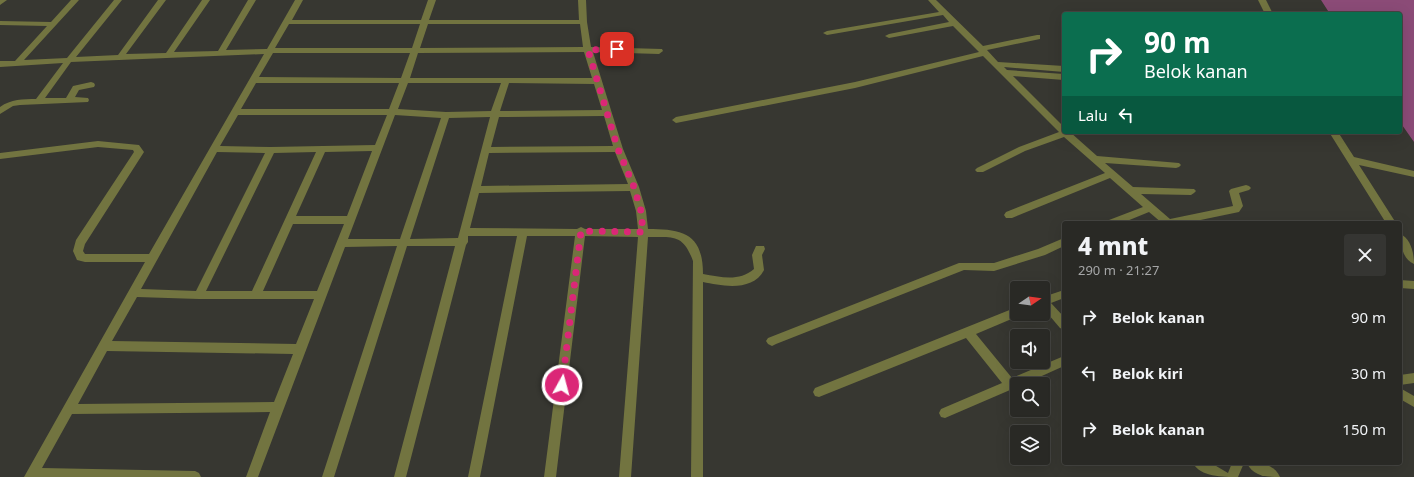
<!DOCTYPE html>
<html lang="id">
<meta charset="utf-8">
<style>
body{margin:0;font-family:"Noto Sans",sans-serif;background:#353532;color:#f1f3f6;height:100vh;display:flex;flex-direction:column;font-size:15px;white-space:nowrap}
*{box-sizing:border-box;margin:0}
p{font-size:13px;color:#a5a6a7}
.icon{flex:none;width:22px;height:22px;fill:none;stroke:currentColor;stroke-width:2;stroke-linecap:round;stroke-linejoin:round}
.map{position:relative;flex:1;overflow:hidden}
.panel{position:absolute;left:1062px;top:221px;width:340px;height:244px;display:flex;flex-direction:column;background:#292925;border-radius:4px;box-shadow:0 4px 16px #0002,0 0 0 1px #454542}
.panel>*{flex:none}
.banner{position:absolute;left:1062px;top:12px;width:340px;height:122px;border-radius:4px;box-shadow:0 4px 16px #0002,0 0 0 1px #454542;background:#0b6e4f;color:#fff;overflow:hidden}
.needle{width:26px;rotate:77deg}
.buttons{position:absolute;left:1010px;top:281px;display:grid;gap:8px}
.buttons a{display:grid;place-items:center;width:40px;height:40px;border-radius:4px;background:#292925;box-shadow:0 4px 16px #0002,0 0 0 1px #454542;font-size:20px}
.pin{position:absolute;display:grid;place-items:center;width:34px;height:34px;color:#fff;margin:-17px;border-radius:8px;box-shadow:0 2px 6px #0006}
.me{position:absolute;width:44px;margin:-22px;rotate:7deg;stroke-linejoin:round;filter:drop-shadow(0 0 3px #0008)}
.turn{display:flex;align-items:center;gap:14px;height:84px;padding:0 16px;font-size:18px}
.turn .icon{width:52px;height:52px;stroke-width:2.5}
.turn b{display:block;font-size:28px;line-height:34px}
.then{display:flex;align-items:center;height:38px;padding:0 16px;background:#0003;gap:8px;font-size:15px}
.round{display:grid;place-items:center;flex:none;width:42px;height:42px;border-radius:4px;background:#353532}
.overview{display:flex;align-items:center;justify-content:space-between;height:68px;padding:0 16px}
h1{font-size:24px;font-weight:800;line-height:30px}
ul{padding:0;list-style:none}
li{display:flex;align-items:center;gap:12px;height:56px;padding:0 16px}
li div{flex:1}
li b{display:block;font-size:15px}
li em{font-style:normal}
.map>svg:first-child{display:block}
.water{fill:#8b4b77}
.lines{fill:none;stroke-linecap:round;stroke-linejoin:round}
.street{fill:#727440;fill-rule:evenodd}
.route{stroke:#db2777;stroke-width:7;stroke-dasharray:0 12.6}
</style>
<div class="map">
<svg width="1414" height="477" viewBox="0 0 1414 477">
<rect width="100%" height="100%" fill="#373731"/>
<polygon class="water" points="1321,0 1414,0 1414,142 1400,122 1400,14 1330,14"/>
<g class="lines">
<g class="street">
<polygon points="0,0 7,0 0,5"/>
<path d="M 71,0 L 79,0 L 24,60 L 67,58 L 114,0 L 122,0 L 76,57 L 118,55 L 158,0 L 166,0 L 126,54 L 166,53 L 202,0 L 210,0 L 174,52 L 218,51 L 248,0 L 256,0 L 226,50 L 267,49 L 295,0 L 303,0 L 292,20 L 421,20 L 428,0 L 436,0 L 429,20 L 579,20 L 578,0 L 586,0 L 587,22 L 591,47 L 662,49 L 663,51 L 659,54 L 593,52 L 623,149 L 639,187 L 646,211 L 648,229 C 682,229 703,233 703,274 C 721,277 739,282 754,269 L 752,255 L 756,246 L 764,246 L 765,249 L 762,255 L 764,270 C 753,292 722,286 703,282 L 703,477 L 691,477 L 693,261 C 683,234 674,237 648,237 L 631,477 L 619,477 L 638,237 L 585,236 L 556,477 L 544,477 L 575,236 L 527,236 L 480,477 L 468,477 L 517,236 L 468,236 L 468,242 L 466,245 L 406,477 L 394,477 L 455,246 L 407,246 L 334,477 L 322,477 L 397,246 L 345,247 L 258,477 L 246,477 L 270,412 L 72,414 L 42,468 L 195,471 L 199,473 L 201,477 L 24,477 L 145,262 L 85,262 L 77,260 L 73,251 L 76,240 L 134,152 L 133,150 L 98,147 L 0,159 L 0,153 L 98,141 L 139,145 L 144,152 L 85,244 L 83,251 L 85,254 L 149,254 L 264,54 L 71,62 L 45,98 L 66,98 L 73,86 L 91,82 L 94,83 L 95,85 L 94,87 L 79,90 L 75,97 L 88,98 L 89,100 L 88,102 L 20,105 L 13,106 L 0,114 L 0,107 C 11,99 23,99 36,99 L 63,63 L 0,67 L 0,61 L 15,61 L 47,26 L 0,25 L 0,21 L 51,22 ZM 289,24 L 420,24 L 412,48 L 275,48 ZM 428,24 L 580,24 L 583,47 L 420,48 ZM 584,52 L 592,78 L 410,78 L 418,53 ZM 273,53 L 410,53 L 401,78 L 259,77 ZM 256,83 L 399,83 L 389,109 L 241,109 ZM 408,83 L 501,83 L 491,111 L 446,112 L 398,109 ZM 509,83 L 594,84 L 602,110 L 500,111 ZM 238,115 L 387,115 L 375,145 L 271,147 L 220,146 ZM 395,115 L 441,118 L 400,239 L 348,239 ZM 604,116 L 613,146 L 491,147 L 499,117 ZM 490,117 L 458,238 L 410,239 L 449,118 ZM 372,151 L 347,216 L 296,216 L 325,152 ZM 217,152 L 265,153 L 196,291 L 141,289 ZM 316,152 L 252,291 L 206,291 L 274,153 ZM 615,152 L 628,184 L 481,186 L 489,153 ZM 630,191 L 636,211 L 638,229 L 585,229 L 581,227 L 577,229 L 470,228 L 479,193 ZM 293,224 L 344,224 L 317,291 L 263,291 ZM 137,297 L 199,299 L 314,299 L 296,344 L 112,341 ZM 107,351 L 293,354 L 274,402 L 78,404 Z"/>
<polygon points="928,0 936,0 983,46 1037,35 1040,35 1040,39 987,50 998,62 1064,66 1064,72 1004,67 1007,70 1064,74 1064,80 1013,76 1064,127 1064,132 1070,132 1097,156 1179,163 1181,165 1179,167 1176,168 1105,163 1133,187 1194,189 1196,191 1194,193 1191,195 1141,194 1170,219 1233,206 1229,191 1231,189 1246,185 1249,186 1251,188 1249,190 1239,193 1243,206 1239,212 1186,223 1162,223 1149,212 1122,223 1107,223 1109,220 1143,207 1110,178 1012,218 1006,218 1004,215 1006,212 1105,173 1064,137 1025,151 983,172 977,172 975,170 977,168 1019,147 1059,132 983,56 855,88 676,123 672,120 676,117 855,82 979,52 953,26 889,38 885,36 889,34 949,22 943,15 827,35 823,33 827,31 939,12"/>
<polygon points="1258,0 1266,0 1273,14 1265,14"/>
<polygon points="1329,132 1338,132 1354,157 1414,171 1414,177 1359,165 1396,223 1386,223"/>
<path d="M 1400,234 C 1411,238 1414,254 1414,264 C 1403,260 1400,244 1400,234 Z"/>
<polygon points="1064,238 1064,246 1045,255 994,271 964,270 776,344 772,346 768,344 766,341 768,338 959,263 994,263 1038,249"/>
<polygon points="1400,280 1414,281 1414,289 1400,288"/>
<polygon points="1064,290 1064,298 1051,303 1064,317 1064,330 1060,328 1043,308 1043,297"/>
<polygon points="1017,307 1017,314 1021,314 1021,315 976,334 1012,378 1064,356 1064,366 1024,384 1017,384 1017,387 945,418 941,417 939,413 941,409 1002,383 966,338 819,397 815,396 813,392 815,388"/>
<polygon points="1414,373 1414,383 1400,385 1400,375"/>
<polygon points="1400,388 1414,396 1414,407 1400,399"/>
<path d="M 1193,463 L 1211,463 L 1228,473 L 1232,463 L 1244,463 L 1238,477 C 1223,477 1200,477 1193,463 Z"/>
<path d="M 1247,463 C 1259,463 1274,463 1280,477 C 1268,477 1253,477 1247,463 Z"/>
</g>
</g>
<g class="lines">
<polyline class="route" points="562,385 581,231 643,232 641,211 634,187 618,149 588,50 617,49"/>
</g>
</svg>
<div class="buttons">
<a><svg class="needle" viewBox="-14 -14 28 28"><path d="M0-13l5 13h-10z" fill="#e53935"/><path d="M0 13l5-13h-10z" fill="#a5a6a7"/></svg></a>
<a><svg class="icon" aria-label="sound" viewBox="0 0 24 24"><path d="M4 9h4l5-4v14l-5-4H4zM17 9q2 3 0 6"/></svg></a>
<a><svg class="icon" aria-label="search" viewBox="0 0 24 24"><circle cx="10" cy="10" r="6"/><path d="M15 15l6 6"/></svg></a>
<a><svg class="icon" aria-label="layers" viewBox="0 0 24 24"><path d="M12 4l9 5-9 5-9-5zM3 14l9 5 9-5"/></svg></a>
</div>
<div class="pin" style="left:617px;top:49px;background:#d93025"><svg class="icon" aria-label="arrive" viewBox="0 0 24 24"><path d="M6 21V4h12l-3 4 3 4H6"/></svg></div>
<svg class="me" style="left:562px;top:385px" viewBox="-20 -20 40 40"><circle r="17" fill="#db2777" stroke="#fff" stroke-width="3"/><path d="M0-11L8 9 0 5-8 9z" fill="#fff"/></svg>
<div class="banner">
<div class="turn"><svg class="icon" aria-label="right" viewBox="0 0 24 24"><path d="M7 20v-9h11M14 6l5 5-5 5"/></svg><div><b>90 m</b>Belok kanan</div></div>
<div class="then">Lalu<svg class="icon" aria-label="left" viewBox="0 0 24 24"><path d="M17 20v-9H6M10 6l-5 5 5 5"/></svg></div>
</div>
<section class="panel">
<div class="overview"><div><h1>4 mnt</h1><p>290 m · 21:27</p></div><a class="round"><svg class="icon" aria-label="close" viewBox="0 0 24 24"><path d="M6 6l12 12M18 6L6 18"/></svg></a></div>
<ul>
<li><svg class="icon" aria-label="right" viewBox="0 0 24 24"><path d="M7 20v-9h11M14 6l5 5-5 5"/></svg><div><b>Belok kanan</b></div><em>90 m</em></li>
<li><svg class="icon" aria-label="left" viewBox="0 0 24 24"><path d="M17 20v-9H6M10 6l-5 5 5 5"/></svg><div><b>Belok kiri</b></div><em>30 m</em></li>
<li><svg class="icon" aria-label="right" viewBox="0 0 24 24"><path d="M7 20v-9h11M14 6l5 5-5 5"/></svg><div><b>Belok kanan</b></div><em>150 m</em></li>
</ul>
</section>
</div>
